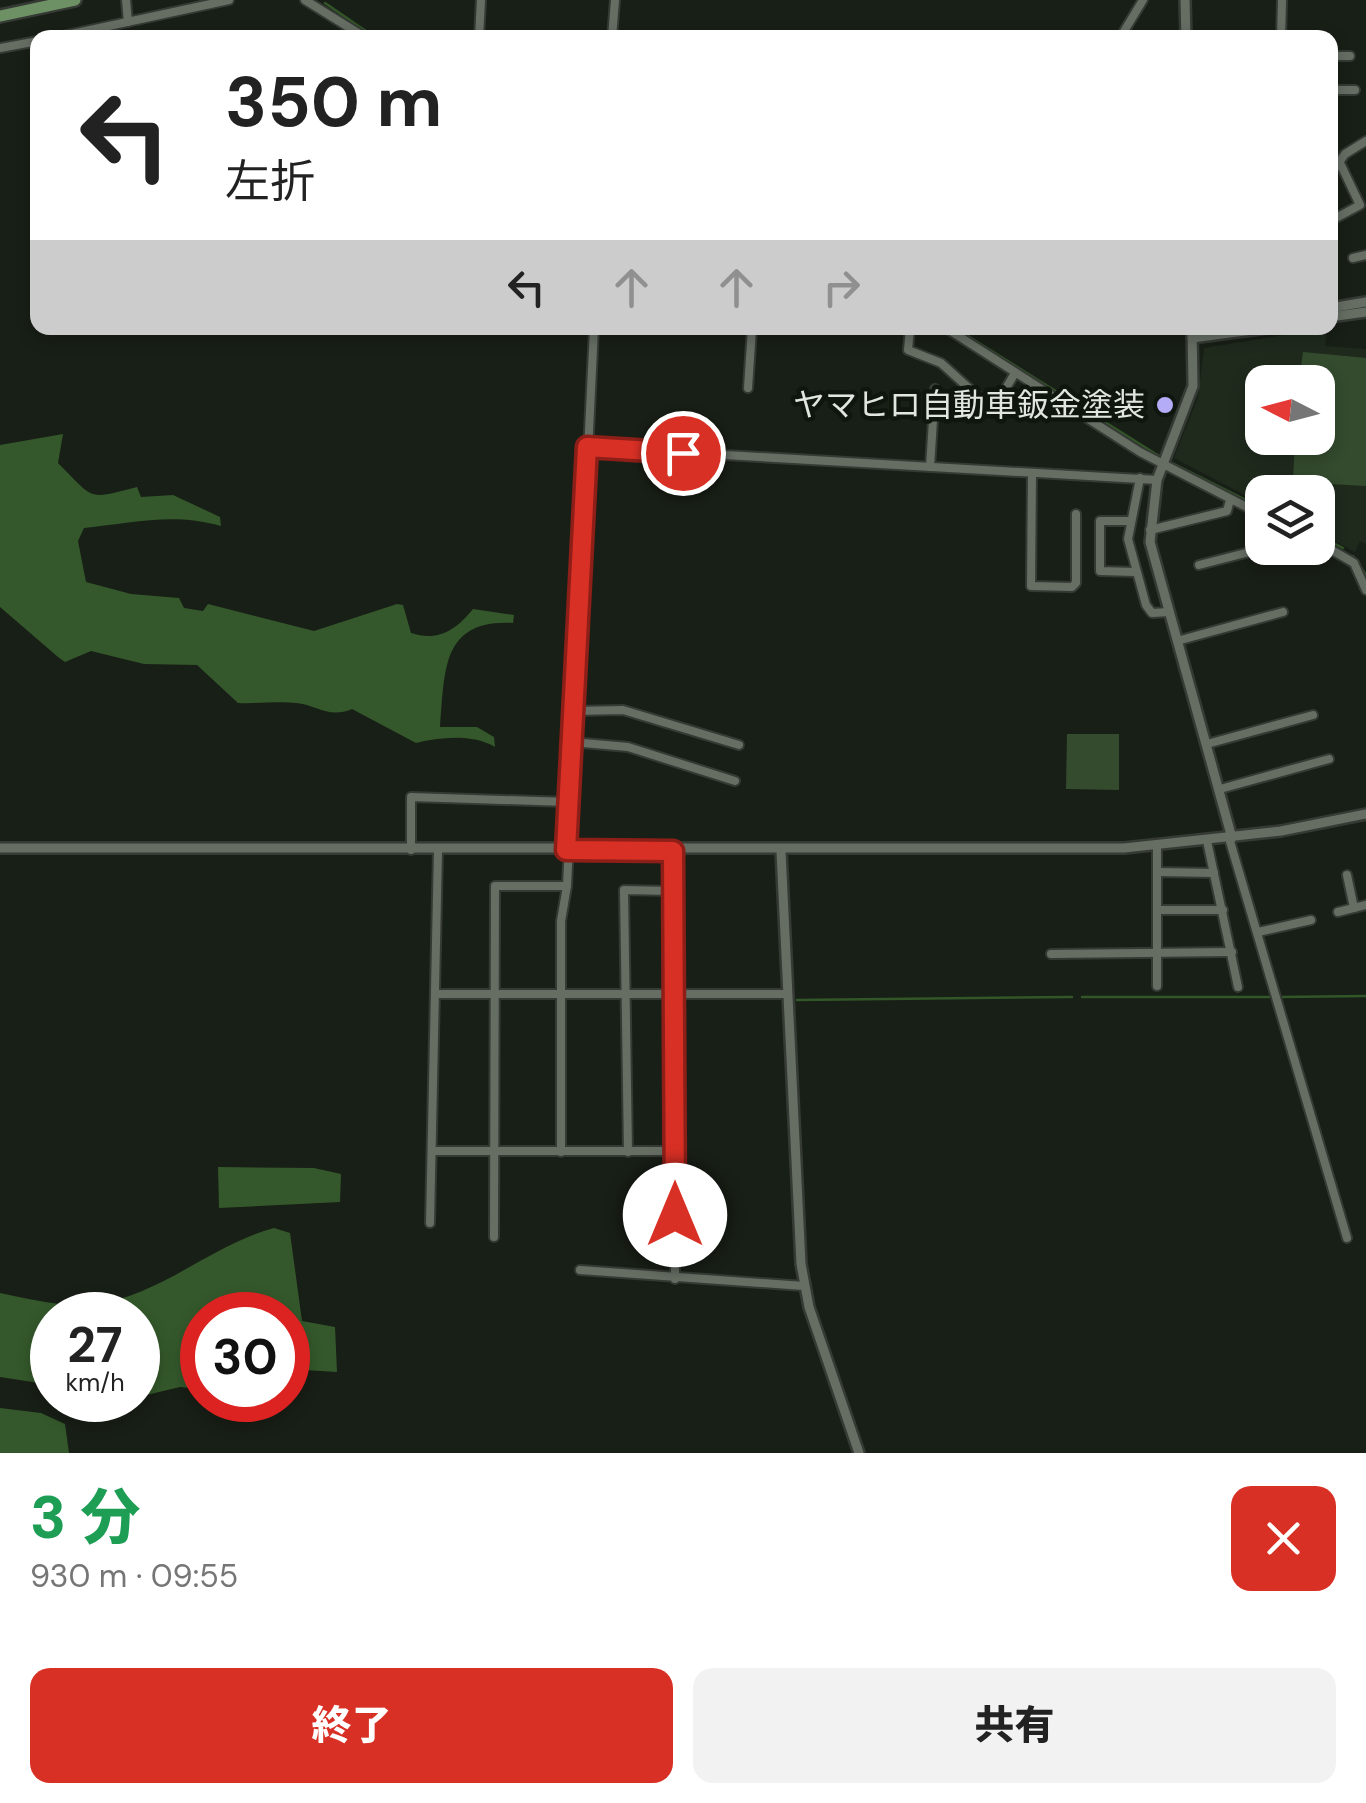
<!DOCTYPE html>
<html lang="ja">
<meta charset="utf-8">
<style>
body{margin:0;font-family:"DM Sans","Noto Sans JP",sans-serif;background:#f2f2f2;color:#222;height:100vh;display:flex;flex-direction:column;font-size:38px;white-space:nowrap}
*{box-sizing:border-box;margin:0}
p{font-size:32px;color:#767676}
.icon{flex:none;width:55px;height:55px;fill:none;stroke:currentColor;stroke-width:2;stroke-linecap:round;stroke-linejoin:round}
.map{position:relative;height:1453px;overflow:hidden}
.details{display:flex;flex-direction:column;background:#fff;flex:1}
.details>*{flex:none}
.hud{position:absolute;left:30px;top:30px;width:1308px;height:305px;border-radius:20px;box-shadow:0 5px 15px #0003;background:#fff;color:#222;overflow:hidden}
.needle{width:65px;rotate:276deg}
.tools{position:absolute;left:1245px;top:365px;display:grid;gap:20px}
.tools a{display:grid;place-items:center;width:90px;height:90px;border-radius:20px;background:#fff;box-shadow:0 5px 15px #0003;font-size:50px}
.speed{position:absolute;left:30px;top:1292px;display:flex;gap:20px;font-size:50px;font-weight:700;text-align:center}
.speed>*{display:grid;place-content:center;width:130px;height:130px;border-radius:50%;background:#fff;box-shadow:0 5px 15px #0003;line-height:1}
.speed small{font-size:25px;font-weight:400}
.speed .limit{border:15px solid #d22;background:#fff;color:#111}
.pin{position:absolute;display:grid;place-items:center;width:85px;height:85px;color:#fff;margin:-42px;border:5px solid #fff;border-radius:50%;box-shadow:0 2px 10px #0007}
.me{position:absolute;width:110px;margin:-55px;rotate:0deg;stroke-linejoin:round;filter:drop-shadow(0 0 8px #0008)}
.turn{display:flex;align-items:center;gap:35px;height:210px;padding:0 30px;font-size:45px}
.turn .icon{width:130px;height:130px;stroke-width:2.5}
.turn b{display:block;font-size:70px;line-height:85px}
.lanes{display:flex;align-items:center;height:95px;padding:0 30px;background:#0003;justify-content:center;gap:50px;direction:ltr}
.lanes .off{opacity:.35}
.round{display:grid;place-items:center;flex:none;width:105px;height:105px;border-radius:20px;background:#f2f2f2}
.head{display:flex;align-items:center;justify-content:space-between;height:170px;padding:0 30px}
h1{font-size:60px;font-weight:800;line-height:75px;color:#1e9e55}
.primary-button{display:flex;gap:20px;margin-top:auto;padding:20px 30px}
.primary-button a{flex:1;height:115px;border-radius:20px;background:#d93025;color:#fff;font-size:40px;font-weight:800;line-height:115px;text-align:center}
.primary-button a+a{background:#f2f2f2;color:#222}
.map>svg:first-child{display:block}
.built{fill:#1f2a1d;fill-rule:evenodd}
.green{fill:#344b2e}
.forest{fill:#34582b}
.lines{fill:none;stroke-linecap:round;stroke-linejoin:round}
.stream{stroke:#325628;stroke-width:2.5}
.minor-casing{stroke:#353a34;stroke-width:12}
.tertiary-casing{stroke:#353a34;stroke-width:14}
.primary-casing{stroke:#353a34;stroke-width:16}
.minor{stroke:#666e64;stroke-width:8}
.tertiary{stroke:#666e64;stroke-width:9}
.primary{stroke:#6d9065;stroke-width:11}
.route-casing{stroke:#8d1f18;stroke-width:25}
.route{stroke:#d93025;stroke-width:18}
.poi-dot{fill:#b5acf8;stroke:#0f160d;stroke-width:4}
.labels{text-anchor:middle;stroke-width:9;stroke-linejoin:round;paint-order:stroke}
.poi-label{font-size:32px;fill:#e1e6e0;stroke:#0f160d;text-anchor:end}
</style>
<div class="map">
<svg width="1366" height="1453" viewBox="0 0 1366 1453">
<rect width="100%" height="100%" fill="#181f16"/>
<path class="built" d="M 1327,328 L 1325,346 L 1366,349 L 1366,544 L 1360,541 L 1355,552 L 1318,532 L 1318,492 L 1262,492 L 1262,504 L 1174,458 L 1198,397 L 1204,348 ZM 1262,382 L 1318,382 L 1318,438 L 1262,438 Z"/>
<g class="green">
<polygon points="1303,352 1366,358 1366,486 1293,482 1295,438 1318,438 1318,382 1299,382"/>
<polygon points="1067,734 1119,734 1119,790 1066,789"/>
</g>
<g class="forest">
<path d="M 63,434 L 58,463 C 95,500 87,500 137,487 L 141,497 L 173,495 L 220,517 L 221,526 C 173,512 132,523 84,528 L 78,541 L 86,582 L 131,594 L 179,598 L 184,608 L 203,611 L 208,604 L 314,631 L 397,604 L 403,605 L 411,633 C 438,642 456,630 473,609 L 514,615 L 513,623 C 441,619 445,671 440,727 L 477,727 L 494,737 L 495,747 C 473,734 441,737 416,743 L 352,709 C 329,719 317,705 296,703 C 278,701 257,704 238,703 L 197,665 L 144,664 L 91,651 L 65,662 L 58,657 L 0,607 L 0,445 Z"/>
<polygon points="218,1167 314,1168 341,1174 340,1202 219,1208"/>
<path d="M 274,1228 L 290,1233 L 302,1321 L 335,1327 L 337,1372 L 288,1369 L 288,1315 L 202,1315 L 202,1389 L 180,1387 L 138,1397 L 138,1315 L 52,1315 L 52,1385 L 0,1377 L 0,1293 C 30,1299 63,1308 94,1304 C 159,1297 211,1245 274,1228 Z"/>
<polygon points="0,1408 41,1413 65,1424 69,1453 0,1453"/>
</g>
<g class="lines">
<g class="stream">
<polyline points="325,3 376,38"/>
<polyline points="955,328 1159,456"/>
<polyline points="1170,462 1262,508"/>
<polyline points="1318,535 1343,548"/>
<polyline points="1353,556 1366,575"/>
<polyline points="1082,997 1272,997"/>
<polyline points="1280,997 1366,996"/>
<polyline points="797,1000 1072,997"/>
</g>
<g class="minor-casing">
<g id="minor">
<polyline points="126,0 128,22"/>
<polyline points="305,0 366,38"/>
<polyline points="53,38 229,0"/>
<polyline points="479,38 481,0"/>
<polyline points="612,38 615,0"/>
<polyline points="1120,38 1143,0"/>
<polyline points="1281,38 1282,0"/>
<polyline points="0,48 38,41"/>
<polyline points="1330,56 1350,56"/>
<polyline points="1330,90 1355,90"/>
<polyline points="1330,175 1345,154 1366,141"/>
<polyline points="1334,219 1360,205 1339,161"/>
<polyline points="1353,258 1366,255"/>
<polyline points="910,328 908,350 941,363 993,410 1015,373"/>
<polyline points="946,328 1140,452 1262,515"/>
<polyline points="748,388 752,328"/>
<polyline points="587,447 1157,480"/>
<polyline points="930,467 935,389"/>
<polyline points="1032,473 1031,586 1072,587 1076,583 1076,514"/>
<polyline points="1140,478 1128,539 1146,605 1152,613 1169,612"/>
<polyline points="1255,511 1262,538"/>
<polyline points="1131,521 1100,521 1100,571 1136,572"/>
<polyline points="1150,530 1227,511 1230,500"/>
<polyline points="1318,542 1354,563 1366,590"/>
<polyline points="1199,565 1265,548"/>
<polyline points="1177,641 1283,612"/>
<polyline points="574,711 623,710 739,745"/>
<polyline points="572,742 628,747 735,781"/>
<polyline points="1207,744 1313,715"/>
<polyline points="1220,789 1329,759"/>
<polyline points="1229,838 1347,1238"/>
<polyline points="1207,841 1238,987"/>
<polyline points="411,850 411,797 568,802"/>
<polyline points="1158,872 1214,873"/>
<polyline points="1347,875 1354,908"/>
<polyline points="1158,910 1223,910"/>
<polyline points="1338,912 1366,905"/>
<polyline points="1258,932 1311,920"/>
<polyline points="1051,954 1232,952"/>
<polyline points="1157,986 1157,847"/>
<polyline points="438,994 787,994"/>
<polyline points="432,1151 675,1151 673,851"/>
<polyline points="675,1151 675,1279"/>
<polyline points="561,1152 561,921 567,886"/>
<polyline points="628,1152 624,890 673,891"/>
<polyline points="430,1223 438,850"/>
<polyline points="494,1237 495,886 567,886 594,328"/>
<polyline points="580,1270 804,1286"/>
</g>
</g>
<g class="tertiary-casing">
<g id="tertiary">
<polyline points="1185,0 1186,38"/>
<polyline points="1330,308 1366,302"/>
<polyline points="1330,317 1366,312"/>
<polyline points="1192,328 1193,386 1157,480 1150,542 1232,838"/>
<polyline points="1192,329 1207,328"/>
<polyline points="1192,338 1267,328"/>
<polyline points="0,848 1124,848 1281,831 1366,814"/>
<polyline points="781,852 801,1264 809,1307 859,1453"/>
</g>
</g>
<g class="primary-casing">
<polyline id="primary" points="0,16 75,0"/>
</g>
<use href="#minor" class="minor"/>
<use href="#tertiary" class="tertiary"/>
<use href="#primary" class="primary"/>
</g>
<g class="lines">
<g class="route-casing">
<polyline id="route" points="675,1215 673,851 566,850 587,447 683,453"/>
</g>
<use href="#route" class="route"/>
</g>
<circle class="poi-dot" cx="1165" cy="405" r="10"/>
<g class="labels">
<g class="poi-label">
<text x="1145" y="416">ヤマヒロ自動車鈑金塗装</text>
</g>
</g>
</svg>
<div class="tools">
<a><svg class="needle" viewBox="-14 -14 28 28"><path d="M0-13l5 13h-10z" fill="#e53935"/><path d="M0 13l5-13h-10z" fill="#767676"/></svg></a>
<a><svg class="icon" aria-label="layers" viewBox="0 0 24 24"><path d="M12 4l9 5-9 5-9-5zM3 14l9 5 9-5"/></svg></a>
</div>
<div class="speed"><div>27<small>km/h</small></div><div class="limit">30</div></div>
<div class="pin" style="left:683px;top:453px;background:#d93025"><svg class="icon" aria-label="arrive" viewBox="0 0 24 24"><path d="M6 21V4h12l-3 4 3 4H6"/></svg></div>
<svg class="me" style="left:675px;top:1215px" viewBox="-20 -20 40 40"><circle r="19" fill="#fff"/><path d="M0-13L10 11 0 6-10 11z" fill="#d93025"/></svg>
<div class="hud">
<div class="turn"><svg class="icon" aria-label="left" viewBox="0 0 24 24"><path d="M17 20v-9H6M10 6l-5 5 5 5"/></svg><div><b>350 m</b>左折</div></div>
<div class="lanes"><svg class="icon" aria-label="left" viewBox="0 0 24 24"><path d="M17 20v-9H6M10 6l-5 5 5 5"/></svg><svg class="icon off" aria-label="ahead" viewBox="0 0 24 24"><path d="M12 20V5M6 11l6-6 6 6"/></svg><svg class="icon off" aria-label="ahead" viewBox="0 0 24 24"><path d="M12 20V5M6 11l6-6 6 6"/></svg><svg class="icon off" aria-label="right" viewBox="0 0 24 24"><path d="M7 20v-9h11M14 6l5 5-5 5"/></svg></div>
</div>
</div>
<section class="details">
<div class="head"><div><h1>3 分</h1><p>930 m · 09:55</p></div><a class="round" style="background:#d93025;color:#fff"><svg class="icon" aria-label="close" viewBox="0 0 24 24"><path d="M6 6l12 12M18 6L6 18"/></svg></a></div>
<div class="primary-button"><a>終了</a><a>共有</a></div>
</section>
